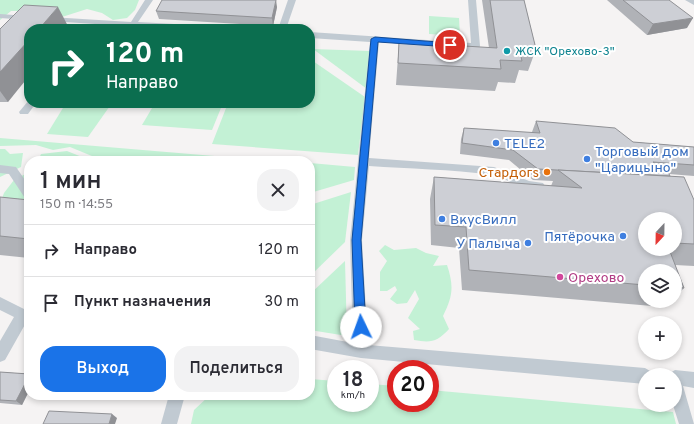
<!DOCTYPE html>
<html lang="ru">
<meta charset="utf-8">
<style>
body{margin:0;font-family:Overpass,sans-serif;background:#f2f2f3;color:#2b2b33;height:100vh;display:flex;flex-direction:column;font-size:15px;white-space:nowrap}
*{box-sizing:border-box;margin:0}
p{font-size:13px;color:#7c7c81}
.icon{flex:none;width:22px;height:22px;fill:none;stroke:currentColor;stroke-width:2;stroke-linecap:round;stroke-linejoin:round}
.map{position:relative;flex:1;overflow:hidden}
.details{position:absolute;left:24px;top:156px;width:291px;height:244px;display:flex;flex-direction:column;background:#fff;border-radius:16px;box-shadow:0 2px 6px #0003}
.details>*{flex:none}
.hud{position:absolute;left:24px;top:24px;width:291px;height:84px;border-radius:16px;box-shadow:0 2px 6px #0003;background:#0b6e4f;color:#fff;overflow:hidden}
.needle{width:26px;rotate:202deg}
.fabs{position:absolute;left:638px;top:212px;display:grid;gap:8px}
.fabs a{display:grid;place-items:center;width:44px;height:44px;border-radius:50%;background:#fff;box-shadow:0 2px 6px #0003;font-size:20px}
.speed{position:absolute;left:327px;top:360px;display:flex;gap:8px;font-size:20px;font-weight:700;text-align:center}
.speed>*{display:grid;place-content:center;width:52px;height:52px;border-radius:50%;background:#fff;box-shadow:0 2px 6px #0003;line-height:1}
.speed small{font-size:10px;font-weight:400}
.speed .limit{border:6px solid #d22;background:#fff;color:#111}
.pin{position:absolute;display:grid;place-items:center;width:34px;height:34px;color:#fff;margin:-17px;border:2px solid #fff;border-radius:50%;box-shadow:0 1px 4px #0007}
.me{position:absolute;width:44px;margin:-22px;rotate:357deg;stroke-linejoin:round;filter:drop-shadow(0 0 3px #0008)}
.turn{display:flex;align-items:center;gap:14px;height:84px;padding:0 16px;font-size:18px}
.turn .icon{width:52px;height:52px;stroke-width:2.5}
.turn b{display:block;font-size:28px;line-height:34px}
.round{display:grid;place-items:center;flex:none;width:42px;height:42px;border-radius:16px;background:#f2f2f3}
.overview{display:flex;align-items:center;justify-content:space-between;height:68px;padding:0 16px}
h1{font-size:24px;font-weight:600;line-height:30px}
.button{display:flex;gap:8px;margin-top:auto;padding:8px 16px}
.button a{flex:1;height:46px;border-radius:16px;background:#1a73e8;color:#fff;font-size:16px;font-weight:600;line-height:46px;text-align:center}
.button a+a{background:#f2f2f3;color:#2b2b33}
ul{padding:0;list-style:none}
li{display:flex;align-items:center;gap:12px;height:52px;padding:0 16px;border-top:1px solid #e1e1e2}
li div{flex:1}
li b{display:block;font-size:15px}
li em{font-style:normal}
.map>svg:first-child{display:block}
.green{fill:#c3f1d5}
.lines{fill:none;stroke-linecap:round;stroke-linejoin:round}
.service{fill:#c1cad2;fill-rule:evenodd}
.wall{fill:#b0b2b7;fill-rule:evenodd}
.shaded-wall{fill:#909195}
.building{fill:#cdcfd5;stroke:#909195}
.route{fill:#1a73e8;stroke:#114b97}
.culture-dot{fill:#0f9aa8;stroke:#fff;stroke-width:1.5}
.shop-dot{fill:#3f7fe0;stroke:#fff;stroke-width:1.5}
.food-dot{fill:#e8710a;stroke:#fff;stroke-width:1.5}
.hotel-dot{fill:#d1479c;stroke:#fff;stroke-width:1.5}
.labels{text-anchor:middle;stroke-width:4;stroke-linejoin:round;paint-order:stroke}
.far-culture-label{font-size:12px;fill:#0d838f;stroke:#fff;text-anchor:start}
.shop-label{font-size:14px;fill:#366cbe;stroke:#fff;text-anchor:start}
.food-label{font-size:14px;fill:#c56008;stroke:#fff;text-anchor:end}
.hotel-label{font-size:14px;fill:#b23c85;stroke:#fff;text-anchor:start}
</style>
<div class="map">
<svg width="694" height="424" viewBox="0 0 694 424">
<rect width="100%" height="100%" fill="#f5f3f3"/>
<g class="green">
<polygon points="0,0 139,0 135,10 127,18 113,20 102,13 87,9 62,17 25,11 11,11 0,20"/>
<polygon points="429,16 459,18 460,36 429,34"/>
<polygon points="313,49 370,51 367,89"/>
<polygon points="310,59 365,97 358,155 212,144 228,103 310,103"/>
<polygon points="66,103 112,103 88,137 47,134"/>
<polygon points="155,103 223,103 212,130 142,125"/>
<polygon points="0,138 275,161 104,161 70,147 53,150 36,145 0,146"/>
<polygon points="0,149 5,149 10,154 23,153 21,167 0,177"/>
<polygon points="67,151 92,161 38,161 41,154"/>
<polygon points="310,163 355,167 354,180 310,193"/>
<polygon points="29,172 29,210 1,201 4,193 14,180"/>
<polygon points="351,192 345,242 310,276 310,205"/>
<path d="M 385,245 L 394,250 L 416,248 L 426,253 L 439,256 L 433,266 L 447,265 C 454,286 453,296 443,316 L 449,329 C 437,342 431,343 414,340 L 413,331 L 420,329 L 408,318 L 419,299 L 415,290 L 407,303 L 397,304 L 390,299 L 397,290 L 395,286 L 387,291 L 380,291 L 380,272 L 387,261 L 379,251 Z"/>
<polygon points="345,261 347,336 310,330 310,294"/>
<polygon points="310,379 336,381 336,403 370,403 370,384 396,386 396,403 430,403 430,390 673,412 676,424 191,424 194,410 210,395 310,395"/>
</g>
<g class="lines">
<g class="service">
<polygon points="145,0 153,0 138,22 210,26 214,29 170,29 50,21 46,19 50,17 131,22"/>
<polygon points="288,0 296,0 286,29 278,29"/>
<path d="M 468,0 L 476,0 L 480,46 L 479,48 L 379,42 L 369,158 L 494,167 L 529,181 L 543,183 L 545,186 L 543,189 C 524,195 508,177 491,175 C 452,169 408,169 369,166 L 362,240 L 368,345 L 645,368 L 650,371 L 652,375 L 645,375 L 645,384 L 361,358 L 310,349 L 310,335 L 353,343 L 350,240 L 370,42 L 310,38 L 310,32 L 471,43 Z"/>
<polygon points="685,0 694,0 694,5"/>
<polygon points="0,14 27,16 31,18 27,20 0,18"/>
<polygon points="29,100 29,103 36,103 28,114 20,114 19,112"/>
<polygon points="0,165 16,167 29,186 29,199 25,198 9,174 0,173"/>
<polygon points="0,297 24,309 29,309 29,321 27,321 5,360 0,362 0,341 14,317 0,310"/>
<polygon points="675,370 694,372 694,388 683,386 694,424 679,424 673,405 675,405 675,375 669,375 670,373"/>
<polygon points="169,395 185,395 177,424 161,424"/>
</g>
</g>
<g class="wall">
<polygon points="482,0 524,0 536,49 528,71 519,70 515,83 498,82 495,91 396,85 399,42 489,48"/>
<polygon points="607,0 669,0 687,28 647,35"/>
<polygon points="277,7 273,26 159,19 156,11"/>
<polygon points="69,28 68,29 29,29 8,102 0,102 0,29"/>
<path d="M 536,121 L 633,142 L 694,147 L 694,176 L 669,174 L 670,176 L 694,200 L 694,266 L 675,265 L 684,288 L 675,297 L 675,271 L 645,271 L 645,301 L 671,301 L 664,307 L 462,290 L 459,248 L 431,245 L 430,199 L 434,177 L 551,186 L 553,181 L 533,180 L 509,160 L 460,154 L 461,139 L 464,128 L 533,133 L 532,132 ZM 675,219 L 675,249 L 645,249 Z"/>
<polygon points="0,197 29,200 29,258 0,255"/>
<polygon points="0,372 29,374 29,391 22,405 0,403"/>
</g>
<g class="shaded-wall">
<polygon points="276,0 277,7 273,26 272,18"/>
<polygon points="58,7 69,28 68,29 39,29"/>
<polygon points="693,18 687,28 647,35 653,24"/>
<polygon points="29,40 29,76 8,102 0,91 0,72"/>
<polygon points="29,376 29,391 22,405 16,401"/>
<polygon points="112,414 117,418 115,424 109,424"/>
</g>
<g class="building">
<polygon points="162,0 276,0 272,18 156,11"/>
<polygon points="490,0 524,0 536,49 519,48 522,61 500,60 501,69 398,63 399,42 497,48"/>
<polygon points="623,0 669,0 693,18 653,24"/>
<polygon points="24,5 58,7 39,29 29,29 29,40 0,72 0,29"/>
<polygon points="536,121 615,128 633,142 694,147 694,165 653,162 668,172 670,176 538,169 513,150 462,143 464,128 540,133"/>
<polygon points="558,170 684,177 694,200 694,244 675,243 675,219 645,219 645,249 669,249 684,288 675,287 675,271 645,271 645,285 469,270 466,227 435,225 434,177 582,188"/>
<polygon points="0,197 29,200 29,239 0,236"/>
<polygon points="0,372 29,374 29,376 16,401 0,400"/>
<polygon points="49,411 112,414 109,424 43,424"/>
</g>
<polygon class="route" points="375,37 450,43 453,45 450,47 378,42 361,240 366,327 365,330 361,332 357,330 355,327 352,240 371,39"/>
<circle class="culture-dot" cx="507" cy="51" r="4"/>
<g class="shop-dot">
<circle cx="496" cy="143" r="4"/>
<circle cx="587" cy="159" r="4"/>
<circle cx="442" cy="219" r="4"/>
<circle cx="623" cy="236" r="4"/>
<circle cx="528" cy="243" r="4"/>
</g>
<circle class="food-dot" cx="547" cy="172" r="4"/>
<circle class="hotel-dot" cx="560" cy="277" r="4"/>
<g class="labels">
<g class="far-culture-label">
<text x="515" y="55">ЖСК "Орехово-3"</text>
</g>
<g class="shop-label">
<text x="504" y="148">TELE2</text>
<text x="595" y="156">Торговый дом<tspan x="595" dy="16">"Царицыно"</tspan></text>
<text x="450" y="224">ВкусВилл</text>
<text x="615" y="241" text-anchor="end">Пятёрочка</text>
<text x="520" y="248" text-anchor="end">У Палыча</text>
</g>
<g class="food-label">
<text x="539" y="177">Стардогs</text>
</g>
<g class="hotel-label">
<text x="568" y="282">Орехово</text>
</g>
</g>
</svg>
<div class="fabs">
<a><svg class="needle" viewBox="-14 -14 28 28"><path d="M0-13l5 13h-10z" fill="#e53935"/><path d="M0 13l5-13h-10z" fill="#7c7c81"/></svg></a>
<a><svg class="icon" aria-label="layers" viewBox="0 0 24 24"><path d="M12 4l9 5-9 5-9-5zM3 14l9 5 9-5"/></svg></a>
<a>+</a>
<a>−</a>
</div>
<div class="speed"><div>18<small>km/h</small></div><div class="limit">20</div></div>
<div class="pin" style="left:450px;top:45px;background:#d93025"><svg class="icon" aria-label="arrive" viewBox="0 0 24 24"><path d="M6 21V4h12l-3 4 3 4H6"/></svg></div>
<svg class="me" style="left:361px;top:327px" viewBox="-20 -20 40 40"><circle r="19" fill="#fff"/><path d="M0-13L10 11 0 6-10 11z" fill="#1a73e8"/></svg>
<div class="hud">
<div class="turn"><svg class="icon" aria-label="right" viewBox="0 0 24 24"><path d="M7 20v-9h11M14 6l5 5-5 5"/></svg><div><b>120 m</b>Направо</div></div>
</div>
<section class="details">
<div class="overview"><div><h1>1 мин</h1><p>150 m · 14:55</p></div><a class="round"><svg class="icon" aria-label="close" viewBox="0 0 24 24"><path d="M6 6l12 12M18 6L6 18"/></svg></a></div>
<ul>
<li><svg class="icon" aria-label="right" viewBox="0 0 24 24"><path d="M7 20v-9h11M14 6l5 5-5 5"/></svg><div><b>Направо</b></div><em>120 m</em></li>
<li><svg class="icon" aria-label="arrive" viewBox="0 0 24 24"><path d="M6 21V4h12l-3 4 3 4H6"/></svg><div><b>Пункт назначения</b></div><em>30 m</em></li>
</ul>
<div class="button"><a>Выход</a><a>Поделиться</a></div>
</section>
</div>
